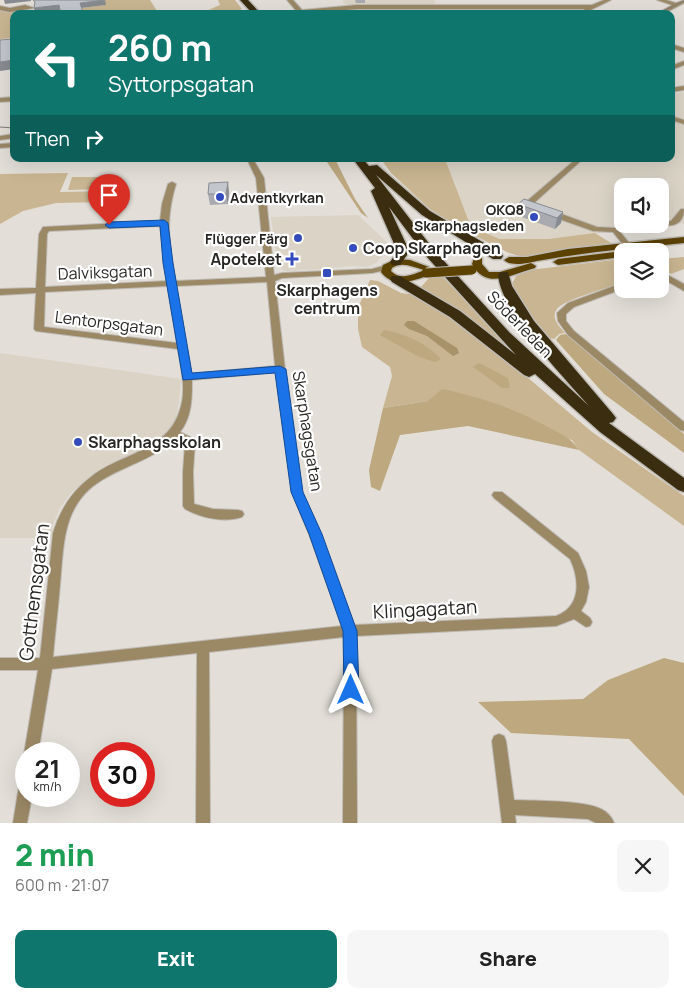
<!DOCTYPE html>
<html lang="en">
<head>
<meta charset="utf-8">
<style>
	:root { --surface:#fff; --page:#f6f6f6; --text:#222; --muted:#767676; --accent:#0f766e }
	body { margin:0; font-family:Manrope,sans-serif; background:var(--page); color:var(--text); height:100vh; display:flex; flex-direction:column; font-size:19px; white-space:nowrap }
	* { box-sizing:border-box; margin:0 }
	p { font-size:16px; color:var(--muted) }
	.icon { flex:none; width:28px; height:28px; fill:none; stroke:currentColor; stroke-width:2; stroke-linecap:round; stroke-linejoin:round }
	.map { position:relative; height:823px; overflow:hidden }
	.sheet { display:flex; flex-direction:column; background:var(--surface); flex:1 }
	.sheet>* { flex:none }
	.hud { position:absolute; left:10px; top:10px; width:665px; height:152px; border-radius:10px; box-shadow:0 5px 20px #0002; background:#0f766e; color:#fff; overflow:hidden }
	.controls { position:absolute; left:614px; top:178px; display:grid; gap:10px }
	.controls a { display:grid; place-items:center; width:55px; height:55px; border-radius:10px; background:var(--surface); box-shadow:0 5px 20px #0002; font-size:25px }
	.speed { position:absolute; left:15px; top:742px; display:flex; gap:10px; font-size:25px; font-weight:700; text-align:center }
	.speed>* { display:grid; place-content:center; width:65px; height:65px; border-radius:50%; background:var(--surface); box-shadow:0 5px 20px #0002; line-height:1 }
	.speed small { font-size:12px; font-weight:400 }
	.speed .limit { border:8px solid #d22; background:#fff; color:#111 }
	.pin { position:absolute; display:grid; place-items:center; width:42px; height:42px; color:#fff; margin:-51px -21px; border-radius:50% 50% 50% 0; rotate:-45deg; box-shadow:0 0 5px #0007 }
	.pin .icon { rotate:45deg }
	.me { position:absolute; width:55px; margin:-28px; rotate:0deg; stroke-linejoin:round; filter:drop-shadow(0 0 4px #0008) }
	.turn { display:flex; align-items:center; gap:18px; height:105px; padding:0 15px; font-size:22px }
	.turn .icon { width:65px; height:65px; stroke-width:2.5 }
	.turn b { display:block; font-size:35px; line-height:42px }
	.then { display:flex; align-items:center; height:48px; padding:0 15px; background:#0003; gap:10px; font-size:19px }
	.round { display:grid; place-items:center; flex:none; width:52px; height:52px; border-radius:10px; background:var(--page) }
	.summary { display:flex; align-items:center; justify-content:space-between; height:85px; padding:0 15px }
	h1 { font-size:30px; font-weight:800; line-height:38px; color:#1e9e55 }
	.action { display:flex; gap:10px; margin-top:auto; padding:10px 15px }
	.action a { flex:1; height:58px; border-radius:10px; background:var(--accent); color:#fff; font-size:20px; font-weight:800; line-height:58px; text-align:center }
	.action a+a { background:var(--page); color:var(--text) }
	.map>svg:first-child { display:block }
	.built { fill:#dad3c6; fill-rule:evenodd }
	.green { fill:#c9b591 }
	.forest { fill:#bda87f }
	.water { fill:#a7926a }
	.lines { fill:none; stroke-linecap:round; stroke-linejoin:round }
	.minor-casing { stroke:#bebab4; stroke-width:2 }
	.major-casing { stroke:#bebab4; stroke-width:3 }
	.highway-casing { stroke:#bebab4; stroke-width:3 }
	.minor { fill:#9b8865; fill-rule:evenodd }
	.major { fill:#5c4200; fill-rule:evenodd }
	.highway { fill:#3b2d10; fill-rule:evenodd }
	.tram { stroke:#7e7c77; stroke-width:1 }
	.major-bridge-casing { stroke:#bebab4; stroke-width:11; stroke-linecap:butt }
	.major-bridge { stroke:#5c4200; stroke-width:9 }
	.wall { fill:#a8aab0 }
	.shaded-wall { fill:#888b90 }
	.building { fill:#c3c6cd; stroke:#888b90 }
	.route { fill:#1a73e8; stroke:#114b97 }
	.poi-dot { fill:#344bbd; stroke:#fff; stroke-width:2 }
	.labels { text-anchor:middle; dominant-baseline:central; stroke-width:4.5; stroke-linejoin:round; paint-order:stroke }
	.far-poi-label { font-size:14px; font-weight:bold; fill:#282724; stroke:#fff; text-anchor:end }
	.poi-label { font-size:16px; font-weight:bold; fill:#282724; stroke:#fff; text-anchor:start }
	.street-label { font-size:16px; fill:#282724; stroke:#fff }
	.near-street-label { font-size:19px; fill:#282724; stroke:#fff }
</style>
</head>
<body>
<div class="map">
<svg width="684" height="823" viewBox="0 0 684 823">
	<rect width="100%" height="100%" fill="#e3dfd8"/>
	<!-- built -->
	<path class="built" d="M343 0H434L436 5H347L343 3Z
		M684 92V223L548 239H500L471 227 445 159H671V94ZM622 186H660V224H622Z
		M358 215 391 246 376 263 367 267 353 266 309 270 285 271 279 267 277 263 271 217Z
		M0 353 181 379 179 402 175 423 165 436 146 448 93 475 71 493 60 508 53 525 51 538H0Z"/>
	<!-- green -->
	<path class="green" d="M104 0H150L159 14H83L81 8 105 5Z
		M218 0H235L242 9C224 18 223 8 208 10L220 5Z
		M0 9 21 14H14V38L0 39Z
		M381 159H445L471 227 500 239H548L595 233 611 243 523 257 509 253 462 229 430 209 391 173Z
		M68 173 60 192 107 191 104 202 56 203 23 211 0 224V174Z
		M72 177H111L108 189 68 190Z
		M684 257V269L671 274 660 266V259Z
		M622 259V283C610 287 563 300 557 309 550 318 560 327 565 333L559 334 554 339 545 337 513 290V282L516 276 529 270Z
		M441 275 505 342 501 343 466 316 421 287 430 277Z
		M370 280 378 281 401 293 417 295 444 311 482 339 592 432 684 496V526L579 450 572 440 428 401 383 408 392 376 390 367 362 347 358 329V308Z"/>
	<!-- forest -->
	<path class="forest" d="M325 159H335L355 199 368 218 361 213Z
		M384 330C406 334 426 343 441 359L435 362 419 357 380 335Z
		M566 334 684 434V453L604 394 556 340 560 335Z
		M479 363 508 378 510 388H502L473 367Z
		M442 389C481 397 513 408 548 427 561 434 570 437 579 450L468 426 400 435 380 491 371 487 369 470 383 408 428 401Z
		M664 658 684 663V796L629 739 511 733 478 702 583 699 608 680Z"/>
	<!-- water -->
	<path class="water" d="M407 321H414L457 348 459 353 453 356 427 336 409 329 404 325Z"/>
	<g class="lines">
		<!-- minor casing -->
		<g class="minor-casing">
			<path id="minor" d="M287 0H293L302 10 357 5H592L604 0H611L582 14H575L585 9H357L299 14Z
				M657 0H666L676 3 684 0V3L663 14H656L672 5Z
				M25 5 34 8 10 12 0 10V6L10 8Z
				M212 12 215 13V14H210Z
				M671 44 684 48V52L671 48Z
				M684 61V65L671 70V66Z
				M684 86V90L671 92V88Z
				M14 97V101L0 102V98Z
				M671 116 684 120V124L671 120Z
				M14 134V138L0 140V136Z
				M14 143V147L0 148V144Z
				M247 159H253L264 178 274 275 282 273 372 269 387 265 391 267 390 269 372 273 282 278 275 281 285 369 302 492 321 534 354 625 556 616C581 607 580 580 570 559L494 498 492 495 494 492H502L578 553 586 571 589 587 586 602 581 611 590 618 592 622 590 626 586 627 574 619 556 626 356 636 357 823H343L344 637 209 652 210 823H196L197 653 52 669 38 754H26V759L24 754 38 670H0V658H40L53 533C60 510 72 491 91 477 122 452 170 452 181 406 186 388 181 367 178 349L36 331 34 329 36 293 0 295V289L36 288 39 234 43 227 160 221 162 204 168 184 172 182 176 184C165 220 169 244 175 281L266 277 256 178ZM160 226 167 281 45 287 47 234 49 231ZM267 282 275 366 191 374 176 286ZM168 286 177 343 44 327 45 292ZM276 372 292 492 309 534 342 626 53 657C55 633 58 609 60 585 64 544 62 504 102 480 124 466 159 457 175 438L185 444 183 472V506L185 509C201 518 224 523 242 517L244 514 242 511 238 510 213 509 194 504 193 472 195 442 194 439 180 432C192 417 192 398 192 380Z
				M576 159H583L534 203 537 205 597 227 615 228 660 224V222L671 221 681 209H684C684 217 681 223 673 225L620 232 636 251H628L613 232 593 231 531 209 526 203 527 201Z
				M660 271 684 284V291L660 277Z
				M622 283V289L574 307 566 314V321L574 331 684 422V431L680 430 568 335 558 321 557 313 568 303Z
				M499 734 504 736 506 741 514 800C535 801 584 800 601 809 607 812 612 817 614 823H596L588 819 515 815 516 823H502L492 741 494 736Z
				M26 779V796H32L27 823H13L19 786 21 781Z"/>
		</g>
		<!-- major casing -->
		<g class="major-casing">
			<path id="major" d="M684 237V243C635 248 586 252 537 261 528 263 511 267 504 260L509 257H527L568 249Z
				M623 251 622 257 558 265 553 262 558 259Z
				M478 257 482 258V264L489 272H500L531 263 536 266 535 268C512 274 486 291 472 264L474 258Z
				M396 259 410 260 429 267 424 270C413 267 402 261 392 268L391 271C402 282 414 273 426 270L431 273 430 275C412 281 394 289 381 272L383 265Z"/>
		</g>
		<!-- highway casing -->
		<g class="highway-casing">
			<path id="highway" d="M240 0H248L261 14H253Z
				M353 159H363L369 166 377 165 430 211 501 253 503 256 501 259H493L422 215 376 175 434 250 509 332 589 406C562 375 502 314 498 275L500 272H508L512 286 534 321 613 414 616 418 613 422 609 423 684 478V492L678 490 600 432 535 374 529 377 524 375 450 317 392 282 390 279 392 276H400L460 311 516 355 426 256 389 207 407 246V255L400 265H392L390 262 395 255V246L371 191 375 188Z"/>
		</g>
		<!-- minor -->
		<use href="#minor" class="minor"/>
		<!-- major -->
		<use href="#major" class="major"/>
		<!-- highway -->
		<use href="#highway" class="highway"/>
		<!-- tram -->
		<path class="tram" d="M657 14 684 1
			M0 127 14 128"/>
		<!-- major-bridge casing -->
		<g class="major-bridge-casing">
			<path id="major-bridge" d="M426 273 472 270"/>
		</g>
		<!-- major-bridge -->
		<use href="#major-bridge" class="major-bridge"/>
	</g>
	<!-- wall -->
	<path class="wall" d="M355 0H365V3H356Z
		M229 192 228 204 210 205 208 194Z
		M518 204 563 212 561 223 555 229 516 215Z"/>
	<!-- shaded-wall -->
	<path class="shaded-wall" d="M4 0H31V1L5 4Z
		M105 0 106 5 81 8 80 3Z
		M59 5 60 10 35 13 34 8Z
		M83 12 84 14H61Z
		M14 60V69L0 71V62Z
		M228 182 229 192 228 204 226 194Z
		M563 212 561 223 555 229 557 218Z"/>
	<!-- building -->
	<path class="building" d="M33 0H105L80 3 83 12 61 14 59 5 34 8 35 2Z
		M14 39V60L0 62V40Z
		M228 182 226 194H208L209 183Z
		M524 199 563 212 557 218 518 204Z"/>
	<!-- route -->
	<path class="route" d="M164 220 168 223 173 263 192 373 280 366 286 369 303 492 322 534 357 631 359 690 357 695 351 697 346 695 344 690 343 631 309 534 291 492 275 373 183 380 163 263 160 226 109 228 105 225 109 222Z"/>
	<!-- markers -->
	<g class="poi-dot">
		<circle cx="220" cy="197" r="5"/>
		<circle cx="534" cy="217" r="5"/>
		<circle cx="298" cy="238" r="5"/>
		<circle cx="353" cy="248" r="5"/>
		<path d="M289.5 251.5h5v5h5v5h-5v5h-5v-5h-5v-5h5z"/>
		<rect x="322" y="268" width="10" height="10" rx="2.5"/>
		<circle cx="78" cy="442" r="5"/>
	</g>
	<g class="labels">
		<!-- far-poi labels -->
		<g class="far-poi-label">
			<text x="230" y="197" text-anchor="start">Adventkyrkan</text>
			<text x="524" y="209">OKQ8<tspan x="524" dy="16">Skarphagsleden</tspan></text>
			<text x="288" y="238">Flügger Färg</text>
		</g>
		<!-- poi labels -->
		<g class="poi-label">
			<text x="363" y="248">Coop Skarphagen</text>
			<text x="282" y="259" text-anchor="end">Apoteket</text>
			<text x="327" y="290" text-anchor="middle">Skarphagens<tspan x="327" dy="18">centrum</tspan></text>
			<text x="88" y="442">Skarphagsskolan</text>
		</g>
		<!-- street labels -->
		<g class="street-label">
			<text transform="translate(105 272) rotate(-2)">Dalviksgatan</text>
			<text transform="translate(109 323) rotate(7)">Lentorpsgatan</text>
			<text transform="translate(520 324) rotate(46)">Söderleden</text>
			<text transform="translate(308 431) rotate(81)">Skarphagsgatan</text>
		</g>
		<!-- near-street labels -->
		<g class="near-street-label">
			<text transform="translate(34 592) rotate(-83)">Gotthemsgatan</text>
			<text transform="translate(425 609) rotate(-3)">Klingagatan</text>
		</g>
	</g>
</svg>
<div class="controls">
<a><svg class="icon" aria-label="sound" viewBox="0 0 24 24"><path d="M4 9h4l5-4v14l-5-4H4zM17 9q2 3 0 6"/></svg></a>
<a><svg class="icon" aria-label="layers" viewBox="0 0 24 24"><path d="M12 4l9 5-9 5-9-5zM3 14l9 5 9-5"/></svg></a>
</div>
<div class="speed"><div>21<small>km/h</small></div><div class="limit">30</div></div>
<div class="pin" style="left:109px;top:225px;background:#d93025"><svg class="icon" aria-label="arrive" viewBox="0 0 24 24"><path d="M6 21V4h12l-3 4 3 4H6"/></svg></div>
<svg class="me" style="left:351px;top:690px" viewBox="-20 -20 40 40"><path d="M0-17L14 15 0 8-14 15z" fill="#1a73e8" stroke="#fff" stroke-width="4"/></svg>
<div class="hud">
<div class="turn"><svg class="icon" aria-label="left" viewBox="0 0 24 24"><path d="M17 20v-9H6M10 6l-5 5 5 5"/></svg><div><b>260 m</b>Syttorpsgatan</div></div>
<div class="then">Then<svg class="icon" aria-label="right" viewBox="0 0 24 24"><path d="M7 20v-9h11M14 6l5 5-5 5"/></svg></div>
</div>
</div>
<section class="sheet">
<div class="summary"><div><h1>2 min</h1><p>600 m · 21:07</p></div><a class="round"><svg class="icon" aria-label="close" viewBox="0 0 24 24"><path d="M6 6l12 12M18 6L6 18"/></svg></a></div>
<div class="action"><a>Exit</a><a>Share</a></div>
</section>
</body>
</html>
